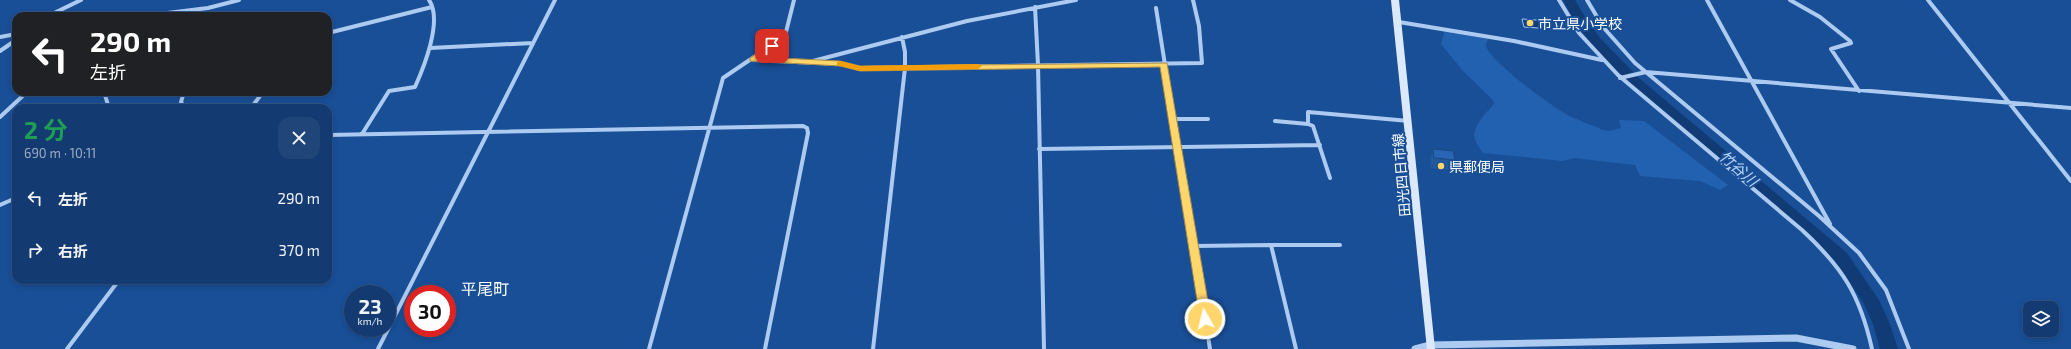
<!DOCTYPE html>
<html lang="ja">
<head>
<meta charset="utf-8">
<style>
	:root { --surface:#133b71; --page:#204679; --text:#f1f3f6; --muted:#9dadc3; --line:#325584 }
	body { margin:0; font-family:"Exo 2","Noto Sans JP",sans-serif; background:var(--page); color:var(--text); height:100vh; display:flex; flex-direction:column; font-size:15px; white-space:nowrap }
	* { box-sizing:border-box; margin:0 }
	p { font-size:13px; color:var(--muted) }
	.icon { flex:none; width:22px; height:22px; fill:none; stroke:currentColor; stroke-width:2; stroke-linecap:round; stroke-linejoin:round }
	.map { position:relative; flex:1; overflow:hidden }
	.sheet { position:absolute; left:12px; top:104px; width:320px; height:180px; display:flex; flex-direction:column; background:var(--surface); border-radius:12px; box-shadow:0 2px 6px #0003,0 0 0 1px var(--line) }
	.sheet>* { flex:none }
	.banner { position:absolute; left:12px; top:12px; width:320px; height:84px; border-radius:12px; box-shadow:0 2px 6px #0003,0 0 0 1px var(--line); background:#202124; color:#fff; overflow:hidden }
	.controls { position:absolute; left:2023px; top:301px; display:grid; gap:8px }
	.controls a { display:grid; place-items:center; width:36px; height:36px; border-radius:8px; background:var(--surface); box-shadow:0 2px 6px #0003,0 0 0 1px var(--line); font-size:20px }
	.speed { position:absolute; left:344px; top:285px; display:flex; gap:8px; font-size:20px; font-weight:700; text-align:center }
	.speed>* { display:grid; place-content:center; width:52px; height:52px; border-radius:50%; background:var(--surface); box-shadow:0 2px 6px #0003,0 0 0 1px var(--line); line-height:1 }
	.speed small { font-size:10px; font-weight:400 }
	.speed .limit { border:6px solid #d22; background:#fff; color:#111 }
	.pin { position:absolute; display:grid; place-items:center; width:34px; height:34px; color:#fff; margin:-17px; border-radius:8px; box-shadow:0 2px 6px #0006 }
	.me { position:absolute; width:44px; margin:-22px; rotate:352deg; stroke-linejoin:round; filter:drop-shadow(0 0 3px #0008) }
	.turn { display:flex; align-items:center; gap:14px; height:84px; padding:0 12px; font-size:18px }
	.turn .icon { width:52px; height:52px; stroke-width:2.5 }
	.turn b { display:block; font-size:28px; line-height:34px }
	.round { display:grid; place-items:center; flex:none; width:42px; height:42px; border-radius:12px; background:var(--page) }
	.headline { display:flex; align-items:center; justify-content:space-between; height:68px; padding:0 12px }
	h1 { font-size:24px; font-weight:700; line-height:30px; color:#1e9e55 }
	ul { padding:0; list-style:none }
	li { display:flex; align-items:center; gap:12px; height:52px; padding:0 12px }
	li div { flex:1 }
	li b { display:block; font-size:15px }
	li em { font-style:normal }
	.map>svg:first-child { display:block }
	.green { fill:#2261b0 }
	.water { fill:#113b75; stroke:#a0c6f3 }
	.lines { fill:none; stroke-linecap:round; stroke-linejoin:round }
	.river { fill:#113b75; fill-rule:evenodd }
	.minor { stroke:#adcbf1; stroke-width:4 }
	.tertiary { stroke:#adcbf1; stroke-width:7 }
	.secondary { stroke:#dbe9fb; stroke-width:8 }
	.wall { fill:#22589c }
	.building { fill:#2866b5; stroke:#1c477f }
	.route { fill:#ffd66c; stroke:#a68b46 }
	.slow { fill:#f59e0b }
	.poi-dot { fill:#ffd66c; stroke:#194f97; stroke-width:1.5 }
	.labels { text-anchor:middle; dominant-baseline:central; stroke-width:4; stroke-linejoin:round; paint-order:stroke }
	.poi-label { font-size:14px; fill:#fff; stroke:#194f97; text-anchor:start }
	.street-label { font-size:14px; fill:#fff; stroke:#194f97 }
	.water-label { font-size:15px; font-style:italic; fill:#b9d5f7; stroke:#194f97 }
	.quarter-label { font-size:16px; fill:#fff; stroke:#194f97 }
</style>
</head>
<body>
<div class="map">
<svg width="2071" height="349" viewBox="0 0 2071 349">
	<rect width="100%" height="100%" fill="#194f97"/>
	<!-- green -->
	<path class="green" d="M1445 30 1488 39C1487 41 1486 43 1486 45 1487 60 1552 106 1566 114 1578 121 1591 124 1603 130L1609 131 1621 128 1619 120 1644 121 1728 185 1720 190 1700 181 1640 176 1635 165 1574 158 1563 161 1483 153C1480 149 1476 143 1475 139 1471 127 1487 112 1494 104L1493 100 1463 71 1441 44Z"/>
	<!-- water -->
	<path class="water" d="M1522 19 1549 21 1552 29 1524 27Z"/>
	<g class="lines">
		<!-- river -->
		<path class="river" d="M1563 0H1575L1586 19 1600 38 1639 78 1847 253 1879 300 1890 324 1898 349H1880L1873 324 1863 302 1835 261 1630 84 1591 44 1574 20Z"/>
		<!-- minor -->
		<path class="minor" d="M1559 0 1579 33 1618 75 1802 230C1843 268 1860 295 1872 349
			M1587 0 1603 27 1635 63 1819 216 1859 253 1886 290 1909 349
			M1707 0 1830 224
			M1790 0 1820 17 1850 41 1851 43 1831 49 1859 91
			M1928 0 2071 181
			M1035 7 1038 65 1044 349
			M1156 8 1210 349
			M48 16 81 0
			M143 16 208 8 239 0
			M1399 22 1514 41 1602 60
			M328 33 432 7
			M0 37 16 34
			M430 48 533 43
			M0 51 16 40
			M753 60 840 64 860 68 1202 63 1199 26 1193 0
			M813 61 967 21 1076 0
			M1620 78 1646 72 2071 108
			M104 92 109 108
			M184 92 181 102 185 108
			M251 108 263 92
			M0 117 27 92
			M1173 119H1208
			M1275 121 1308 124V112L1409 121
			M1308 124 1313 126 1330 178
			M362 134 389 91 415 87C424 67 443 20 429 0
			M328 135 803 126 807 128 808 133 765 349
			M1039 149 1320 145
			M0 205 16 198
			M1271 245H1340
			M1194 246 1271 245 1296 349
			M67 349 119 280
			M378 349 555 0
			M649 349 723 78 785 36 794 0
			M873 349 905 68V52L902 37"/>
		<!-- tertiary -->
		<path class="tertiary" d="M1415 349 1430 345 1796 338 1853 349"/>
		<!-- secondary -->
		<path class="secondary" d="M1395 0 1431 349"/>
	</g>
	<!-- wall -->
	<path class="wall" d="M1433 149 1455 160 1451 170 1431 168 1430 159Z"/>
	<!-- building -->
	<path class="building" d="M1433 149 1453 151 1455 160 1434 158Z"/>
	<!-- route -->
	<path class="route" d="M772 43 776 46 775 47 761 57 840 61 860 66 1167 63 1211 319 1209 322 1205 323 1200 319 1160 67 860 71 840 66 750 61V58Z"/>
	<!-- slow -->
	<path class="slow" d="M840 61 860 66 978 64 982 66 978 69 860 71 837 65V62Z"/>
	<!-- markers -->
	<g class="poi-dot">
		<circle cx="1530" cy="23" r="4"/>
		<circle cx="1441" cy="166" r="4"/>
	</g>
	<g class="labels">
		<!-- poi labels -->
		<g class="poi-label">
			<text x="1538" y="23">市立県小学校</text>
			<text x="1449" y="166">県郵便局</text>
		</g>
		<!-- street labels -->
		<g class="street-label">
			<text transform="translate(1401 175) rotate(-95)">田光四日市線</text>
		</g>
		<!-- water labels -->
		<g class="water-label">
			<text transform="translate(1739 168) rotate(41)">竹谷川</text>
		</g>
		<!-- quarter labels -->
		<g class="quarter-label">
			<text x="485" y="288">平尾町</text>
		</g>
	</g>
</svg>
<div class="controls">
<a><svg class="icon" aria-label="layers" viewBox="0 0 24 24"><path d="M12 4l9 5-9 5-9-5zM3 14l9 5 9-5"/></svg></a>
</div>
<div class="speed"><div>23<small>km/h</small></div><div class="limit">30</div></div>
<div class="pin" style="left:772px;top:46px;background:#d93025"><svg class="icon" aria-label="arrive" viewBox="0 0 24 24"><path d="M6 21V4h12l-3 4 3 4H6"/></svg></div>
<svg class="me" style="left:1205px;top:319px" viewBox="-20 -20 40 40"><circle r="17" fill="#ffd66c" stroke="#fff" stroke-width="3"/><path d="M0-11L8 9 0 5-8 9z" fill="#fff"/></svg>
<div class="banner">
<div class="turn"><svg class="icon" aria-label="left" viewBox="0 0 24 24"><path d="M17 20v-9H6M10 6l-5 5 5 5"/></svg><div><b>290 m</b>左折</div></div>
</div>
<section class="sheet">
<div class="headline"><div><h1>2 分</h1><p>690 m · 10:11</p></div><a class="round"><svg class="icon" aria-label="close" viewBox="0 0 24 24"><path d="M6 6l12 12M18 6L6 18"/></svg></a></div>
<ul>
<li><svg class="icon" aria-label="left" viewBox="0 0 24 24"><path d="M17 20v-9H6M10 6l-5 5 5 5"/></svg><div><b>左折</b></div><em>290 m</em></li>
<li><svg class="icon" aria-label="right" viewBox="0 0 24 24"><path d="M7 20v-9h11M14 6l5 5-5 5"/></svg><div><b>右折</b></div><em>370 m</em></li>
</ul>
</section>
</div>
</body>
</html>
